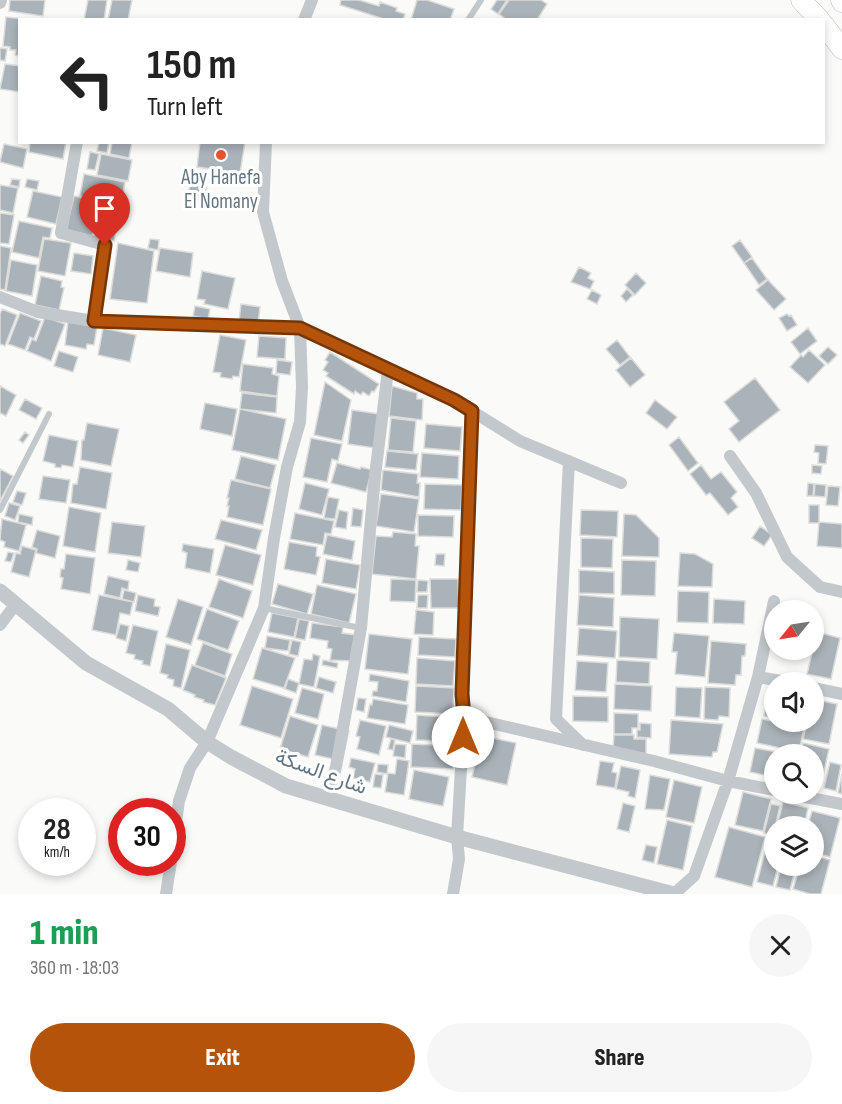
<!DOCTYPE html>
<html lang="en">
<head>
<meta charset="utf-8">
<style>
	:root { --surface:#fff; --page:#f6f6f6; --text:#222; --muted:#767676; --accent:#b45309 }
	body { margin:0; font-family:"Sofia Sans Condensed",Vazirmatn,sans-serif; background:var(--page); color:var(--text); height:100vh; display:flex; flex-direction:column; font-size:22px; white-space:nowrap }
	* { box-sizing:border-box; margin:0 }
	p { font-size:20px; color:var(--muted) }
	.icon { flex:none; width:33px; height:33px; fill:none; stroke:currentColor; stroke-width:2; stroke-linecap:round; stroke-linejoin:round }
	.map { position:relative; height:894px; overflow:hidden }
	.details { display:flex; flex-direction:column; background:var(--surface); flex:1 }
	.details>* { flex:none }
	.guide { position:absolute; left:18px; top:18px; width:807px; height:126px; border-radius:0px; box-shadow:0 3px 9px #0003; background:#fff; color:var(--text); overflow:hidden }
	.needle { width:39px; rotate:240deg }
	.controls { position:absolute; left:764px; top:600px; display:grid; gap:12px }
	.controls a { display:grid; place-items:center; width:60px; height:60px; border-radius:50%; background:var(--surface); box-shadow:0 3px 9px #0003; font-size:30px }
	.speed { position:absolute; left:18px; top:798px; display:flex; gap:12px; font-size:30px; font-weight:700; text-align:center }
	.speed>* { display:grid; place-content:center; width:78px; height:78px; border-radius:50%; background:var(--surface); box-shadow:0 3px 9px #0003; line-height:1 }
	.speed small { font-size:15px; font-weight:400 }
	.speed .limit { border:9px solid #d22; background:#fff; color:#111 }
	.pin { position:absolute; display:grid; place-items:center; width:51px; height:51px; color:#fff; margin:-62px -26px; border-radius:50% 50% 50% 0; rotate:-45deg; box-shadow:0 0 6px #0007 }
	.pin .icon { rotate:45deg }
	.me { position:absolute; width:66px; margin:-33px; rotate:0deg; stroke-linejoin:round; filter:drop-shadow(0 0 4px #0008) }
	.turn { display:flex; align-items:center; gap:21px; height:126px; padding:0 30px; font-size:27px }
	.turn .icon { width:78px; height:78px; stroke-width:2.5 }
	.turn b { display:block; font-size:42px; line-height:51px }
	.round { display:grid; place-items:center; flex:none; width:63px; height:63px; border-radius:32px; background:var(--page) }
	.overview { display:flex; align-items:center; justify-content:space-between; height:102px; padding:0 30px }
	h1 { font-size:36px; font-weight:800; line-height:45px; color:#1e9e55 }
	.button { display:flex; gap:12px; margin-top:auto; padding:12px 30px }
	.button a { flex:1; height:69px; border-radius:36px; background:var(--accent); color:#fff; font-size:24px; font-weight:800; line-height:69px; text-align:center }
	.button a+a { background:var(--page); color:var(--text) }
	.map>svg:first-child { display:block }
	.building { fill:#aab3b9; stroke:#dcdcda; stroke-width:1.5 }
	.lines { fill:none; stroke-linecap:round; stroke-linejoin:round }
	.trunk-casing { stroke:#b4b9bd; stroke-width:21 }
	.service { stroke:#c3c8cc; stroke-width:6 }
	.minor { stroke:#c3c8cc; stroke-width:12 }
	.tertiary { stroke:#c3c8cc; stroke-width:15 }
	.trunk { stroke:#fff; stroke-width:20 }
	.route-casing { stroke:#753606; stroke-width:15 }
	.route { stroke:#b45309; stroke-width:10 }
	.poi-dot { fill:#e4572e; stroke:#fff; stroke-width:2 }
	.labels { text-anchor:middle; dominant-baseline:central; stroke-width:6; stroke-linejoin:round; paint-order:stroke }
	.poi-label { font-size:21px; fill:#657683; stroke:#fff }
	.street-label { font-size:21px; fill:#657683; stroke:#fff }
</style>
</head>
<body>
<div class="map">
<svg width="842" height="894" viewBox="0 0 842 894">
	<rect width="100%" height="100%" fill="#fafaf8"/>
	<!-- building -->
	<path class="building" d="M10 0H45L43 16 9 11Z
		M88 0H107L104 20H84Z
		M112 0H132L128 20H108Z
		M341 0H359L379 6 380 2 397 8 396 11 405 14 403 20H387L340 5Z
		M417 0H427L454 9 450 20H411Z
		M497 0H507L498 14 491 9Z
		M509 0H541L547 4 537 20H507L499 14Z
		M6 17 33 20H20V59L19 56 15 55 16 50H10V47L3 46Z
		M0 48 7 49 5 61 0 60Z
		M5 64 20 66V92L0 89Z
		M30 142H66L63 159 29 152Z
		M99 142H109L107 153 97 151Z
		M112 142H132L129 158 110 154Z
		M200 142H245L240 173 197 167Z
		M4 144 27 149 23 168 0 162Z
		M90 152 99 154 95 170 87 169Z
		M101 154 132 160 128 181 97 175Z
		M84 174 125 182 121 203 80 196Z
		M12 179 20 180 19 187 10 185Z
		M27 179 39 181 37 190 25 187Z
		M190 184 207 187 204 206 187 203Z
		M0 185 18 188 13 213 0 210Z
		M33 191 62 197 56 224 27 217Z
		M74 196 99 202 92 236 66 230Z
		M100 202 114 205 119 212 114 241 94 238Z
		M0 213 14 215 9 244 0 243Z
		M19 221 52 228 50 238 43 237 39 258 12 252Z
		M44 239 71 243 65 276 38 271Z
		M150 239 159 240 158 250 148 248Z
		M740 240 752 257 744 263 732 246Z
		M118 243 154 251 147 303 110 299Z
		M0 246 11 248 5 290 0 289Z
		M160 248 193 253 190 277 156 271Z
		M74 253 93 256 91 274 71 271Z
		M752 258 767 279 759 285 744 263Z
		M11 260 37 265 32 296 6 291Z
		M579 267 591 273 588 278 594 281 590 289 571 282Z
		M202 271 235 278 228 309 204 304 205 300 197 299Z
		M636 273 646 283 635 295 625 285Z
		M41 276 62 281 61 287 64 288 59 310 35 305Z
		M768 280 786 299 774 310 756 290Z
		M627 289 633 295 626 302 621 296Z
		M592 290 601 295 597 304 587 299Z
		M241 304 260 307 258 324 239 321Z
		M195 306 210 309 208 319 193 316Z
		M2 309 17 315 5 346 0 344V314Z
		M20 313 41 321 34 339 30 337 25 350 8 344Z
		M787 314 789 316 791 315 797 325 787 331 779 318Z
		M45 317 65 324 51 361 27 351 32 339 36 341Z
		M68 322 97 327 94 345 87 344 86 349 65 345Z
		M103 328 136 335 130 362 98 355Z
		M808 328 817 341 800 354 791 342Z
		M220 335 246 340 239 377 233 376 232 379 220 377 221 373 213 372Z
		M259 336 286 338 285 359 257 357Z
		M617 340 630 357 620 365 606 349Z
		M828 347 837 355 828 364 819 356Z
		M809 350 825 365 808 383 790 367 801 355 803 357Z
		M59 351 78 357 73 372 54 366Z
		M330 352 379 384 374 392 372 391 369 396 363 392 361 395 355 391 354 394 326 376 328 373 323 370 328 362 325 360Z
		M631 358 645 375 630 387 616 370Z
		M277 360 292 362 290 375 276 373Z
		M243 364 273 368 272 374 279 376 277 396 240 391Z
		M755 378 780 410 739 442 729 429 739 421 724 402Z
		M325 382 351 400 342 441 314 435Z
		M0 386 16 395 6 416 0 413Z
		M392 386 417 393V399H423L422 420 389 416Z
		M242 393 277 397 276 413 240 409Z
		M25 399 42 408 36 419 19 410Z
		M655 400 677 417 667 429 646 413Z
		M205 403 237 409 232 436 200 429Z
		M240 409 286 419 278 460 232 450Z
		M352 410 379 414 375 448 348 444Z
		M391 418 416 421 413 452 388 450Z
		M87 423 119 429 111 466 81 460 82 440H84Z
		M426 424 462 427 460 451 424 448Z
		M25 432 29 435 23 443 19 440Z
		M49 435 78 441 73 467 62 465 61 468 55 467V464L43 461Z
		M679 437 698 463 688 471 669 445Z
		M311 438 342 444 338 461 332 459 327 482 303 477Z
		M815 445 828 446 826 464 818 463 819 453 814 452Z
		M387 451 418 454 416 470 385 467Z
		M422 453 459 456 458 479 420 477Z
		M241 456 276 465 270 488 235 479Z
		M337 463 360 469 361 467 372 470 366 492 331 483Z
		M701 465 711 479 721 472 737 492 731 498 738 507 728 515 710 493 706 495 690 474Z
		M812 465 822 466 821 474 812 473Z
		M80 467 112 473 106 509 71 503 73 484H77Z
		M0 469 13 476 0 501Z
		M383 470 418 474 417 483H420L419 497 381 490Z
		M43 476 70 480 66 503 39 499Z
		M231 480 271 489 263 525 227 517 229 506H227L229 498H227Z
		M305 483 329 489 322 515 299 509Z
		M808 483 814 484 813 496H807Z
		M425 484 462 485 461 510 424 509Z
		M815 484 826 485 825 497 814 496Z
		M828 486 840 487 838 506 826 505Z
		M17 491 26 493 22 505 13 502Z
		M381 494 419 499 414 532 376 526Z
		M328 497 339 499 335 519 324 518Z
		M9 503 20 506 15 520 5 516Z
		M809 505H819V523H809Z
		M69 507 101 513 95 552 63 546Z
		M353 508 363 510 361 527 351 526Z
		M339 510 348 512 346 529 335 527Z
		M581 510 618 511 617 537 580 535Z
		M295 513 334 521 331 534 325 533 323 545 290 539Z
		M19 514 33 517 32 525 18 522Z
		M624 514 636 515 659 538V557L622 556Z
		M418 515 454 516 453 537 418 536Z
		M2 519 26 525 19 551 4 547 5 542 0 540Z
		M221 520 262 530 256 550 215 539Z
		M112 522 145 526 141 557 108 553Z
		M819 522 842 524V548L817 546Z
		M760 526 772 535 764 546 752 538Z
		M37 530 60 536 55 558 36 553 37 549 32 547Z
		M393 532 416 534 415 546H419L416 579 372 574 376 536 392 537Z
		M327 535 355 541 352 560 323 554Z
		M581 538 613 539 612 568 581 567Z
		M289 542 317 547 316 556 320 557 316 575 284 569Z
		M183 544 214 549 210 573 185 568 187 553 182 551Z
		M225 545 261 555 253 585 216 575Z
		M22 546 36 550 29 577 11 572 16 553 20 554Z
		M8 552 14 553 11 562 5 561Z
		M680 553 695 554 713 564 712 587 678 586Z
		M66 554 95 558 90 594 61 589 63 578 60 577 61 569H64Z
		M436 554H445L444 566 435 565Z
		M326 559 360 565 356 589 322 583Z
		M128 560 140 563 138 572 126 570Z
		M622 560 656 561 655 596 621 595Z
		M579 570 614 572V594L579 593Z
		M108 576 129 581 128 590 122 588 120 598 104 594Z
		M219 579 252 591 243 618 209 607Z
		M391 579 416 580 415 602 390 601Z
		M430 579H458L459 608H431Z
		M418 580 428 581 427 592H417Z
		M278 584 313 594 307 614 272 604Z
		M317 585 356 594 349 623 311 614Z
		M124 590 136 593 134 602 122 599Z
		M678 591 709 592 708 623 677 622Z
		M99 595 133 602 130 615 120 613 116 635 92 630Z
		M138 595 155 599 154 606 160 607 158 616 135 611Z
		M418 595H428L427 608H417Z
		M579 595 614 598 613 627 577 625Z
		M178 599 203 607 191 645 166 637Z
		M714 599 745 601 744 624 713 623Z
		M207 609 239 621 228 650 197 639Z
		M416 610 434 612 433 635 414 634Z
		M272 613 298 618 294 637 268 632Z
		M620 617 659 619 657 659 619 657Z
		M299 619 309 621 305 640 295 638Z
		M312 623 343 627 342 633 356 635 352 661 330 660 332 649 327 648 328 641 310 638Z
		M120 624 129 626 126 641 116 638Z
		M133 625 158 631 150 666 142 664 143 661 134 659 135 655 126 653Z
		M579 628 617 631 615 658 577 655Z
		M817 632 840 638 831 679 807 674Z
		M674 633 709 636 705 677 675 674 677 652H672Z
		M369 634 412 639 408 674 365 669Z
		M267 636 290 640 288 651 265 648Z
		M419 637 456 639 455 657 418 655Z
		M292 640 301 642 298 656 289 654Z
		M711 641 746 644 745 656H742L741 675H736L735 685 708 683Z
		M203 643 232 654 225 676 195 665Z
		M166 644 190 650 181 688 173 686 174 680 167 678 168 675 160 673Z
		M262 648 295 658 284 688 253 679Z
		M313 654 320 656 314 687 299 684 304 659 312 660Z
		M417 658 455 661 453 686 416 684Z
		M323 660 338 663 337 668 322 665Z
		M617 660 650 662 649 684 616 682Z
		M577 661 608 663 606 692 575 690Z
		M192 665 226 678 215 705 203 702 204 700 194 697 195 695 183 690Z
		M370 674 409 681 406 702 372 696 373 691H377L378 682 369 681Z
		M319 677 336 682 333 693 316 688Z
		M288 679 299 683 296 693 285 689Z
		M615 684 652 686 651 711 614 709Z
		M252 686 293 699 281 738 240 725Z
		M416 686 454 688 453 714 415 712Z
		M676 687 702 688 700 718 675 716Z
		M705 687 730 688 729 717 719 716 718 720 704 719Z
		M302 688 324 694 318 719 295 713Z
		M768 695 774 696V718L764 716Z
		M573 696 608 697V722L573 721Z
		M358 698 366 699 364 712 356 710Z
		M373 699 408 705 405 724 367 718 370 704 372 705Z
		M813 699 837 704 829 744 803 739 807 722H813Z
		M614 713 638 714V728H632V734H614Z
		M417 715 446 717 445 741 416 740Z
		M290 716 318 725 308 757 280 749Z
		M762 719 804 728 799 752 757 743Z
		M360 720 386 726 379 755 357 749 360 737 356 736Z
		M671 720 723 724 717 752H713L712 757 669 754Z
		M640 723 651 724V738L637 737V730H640Z
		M322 725 349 731 342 761 315 755Z
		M389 725 413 731 410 743 386 737Z
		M447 726 456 727V743L446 742Z
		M473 734 516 743 507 785 472 777 475 764 473 763 475 754 472 753 474 744 471 743Z
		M614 735H634V739H646V754L613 749Z
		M391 739 395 740 393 750 388 749Z
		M803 743 829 749 821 785 813 783V754H800Z
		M395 744 406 745 405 758 393 756Z
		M412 744 454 746 453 769 411 767Z
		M755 748 788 754H774V777L750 772Z
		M351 758 375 763 370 782 353 778 355 769 349 767Z
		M397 759 409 761 404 795 385 792 388 773 395 774Z
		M600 761 614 763 612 772 617 773 615 788 596 785Z
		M830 762 841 765 836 791 824 788Z
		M378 764 388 765 387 774 377 772Z
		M621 766 640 770 635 798 628 796 629 792 616 789Z
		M414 770 449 777 443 806 409 799Z
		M375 774 383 775 381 788 373 787Z
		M842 774V794L838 793Z
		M650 775 670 779 664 810 645 809Z
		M674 780 702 787 694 823 666 817Z
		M743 792 771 799 763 831 735 825Z
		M783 802 808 808 804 826H777Z
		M623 803 635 806 629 832 617 829Z
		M771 804 780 806 773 836 764 833Z
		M812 811 840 818 830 857 813 852V826H808Z
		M667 820 692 826 683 870 657 864Z
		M729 827 765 837 752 887 715 877Z
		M646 845 657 847 654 863 642 860Z
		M765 852 774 854V866H778L773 886 757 882Z
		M813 855 830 860 821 894H810L793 889 800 866H813Z
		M781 866H796L790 890 776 887Z"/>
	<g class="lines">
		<!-- trunk casing -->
		<g class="trunk-casing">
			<path id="trunk" d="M801 0 820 20
				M841 0 842 2
				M824 25 842 49"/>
		</g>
		<!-- service -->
		<path class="service" d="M468 20 481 0
			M0 510 49 414
			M264 608 360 628"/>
		<!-- minor -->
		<path class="minor" d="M0 3 1 0
			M304 20 312 0
			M77 142 61 233 105 245 94 321
			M0 297 38 312 94 321 300 328 454 400 520 441 621 483
			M730 456 756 493 787 557 820 587 842 592
			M569 461 556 719 583 745
			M0 625 15 605
			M758 677 786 682
			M813 688 842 694
			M464 717 654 761 728 781 774 790
			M790 794 842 804
			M327 799 336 767 361 628 375 476 388 370
			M172 851 179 801 190 768 207 742 264 608 274 538 287 467 300 422 302 387 300 328 282 281 263 212 266 142
			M166 894 171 862
			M453 894 459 859 457 837 464 717 462 694 472 411
			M674 894 694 876 728 781 758 677 774 601"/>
		<!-- tertiary -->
		<path class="tertiary" d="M0 591 86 663 168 709 207 742 231 757 286 786 457 837 674 894"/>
		<!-- trunk -->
		<use href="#trunk" class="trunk"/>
	</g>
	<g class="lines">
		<!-- route casing -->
		<g class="route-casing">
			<path id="route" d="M105 245 94 321 300 328 454 400 472 411 462 694 464 717 463 737"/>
		</g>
		<!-- route -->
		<use href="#route" class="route"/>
	</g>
	<!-- markers -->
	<circle class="poi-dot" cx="221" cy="155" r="6"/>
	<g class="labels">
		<!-- poi labels -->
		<g class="poi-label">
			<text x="221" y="177">Aby Hanefa<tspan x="221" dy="24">El Nomany</tspan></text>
		</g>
		<!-- street labels -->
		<g class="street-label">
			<text transform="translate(321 772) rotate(20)">شارع السكة</text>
		</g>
	</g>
</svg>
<div class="controls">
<a><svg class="needle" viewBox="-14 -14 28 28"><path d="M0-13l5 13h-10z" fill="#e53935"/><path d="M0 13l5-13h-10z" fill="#767676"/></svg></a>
<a><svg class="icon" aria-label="sound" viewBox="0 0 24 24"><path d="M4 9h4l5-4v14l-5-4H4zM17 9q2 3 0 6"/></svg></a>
<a><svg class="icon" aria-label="search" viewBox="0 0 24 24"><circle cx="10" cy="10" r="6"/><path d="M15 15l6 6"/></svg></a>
<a><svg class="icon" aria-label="layers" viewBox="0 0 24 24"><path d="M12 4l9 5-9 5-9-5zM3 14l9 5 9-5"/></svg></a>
</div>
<div class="speed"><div>28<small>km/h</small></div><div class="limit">30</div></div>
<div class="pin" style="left:105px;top:245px;background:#d93025"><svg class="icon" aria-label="arrive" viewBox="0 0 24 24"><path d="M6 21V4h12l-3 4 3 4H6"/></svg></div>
<svg class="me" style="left:463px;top:737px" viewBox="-20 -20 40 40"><circle r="19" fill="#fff"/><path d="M0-13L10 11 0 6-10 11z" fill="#b45309"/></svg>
<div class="guide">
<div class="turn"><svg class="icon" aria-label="left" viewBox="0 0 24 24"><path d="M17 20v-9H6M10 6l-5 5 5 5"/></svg><div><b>150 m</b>Turn left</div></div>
</div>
</div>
<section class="details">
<div class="overview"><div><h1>1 min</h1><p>360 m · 18:03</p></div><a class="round"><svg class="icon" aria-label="close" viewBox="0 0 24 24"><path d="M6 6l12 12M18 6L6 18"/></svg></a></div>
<div class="button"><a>Exit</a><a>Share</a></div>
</section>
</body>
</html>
